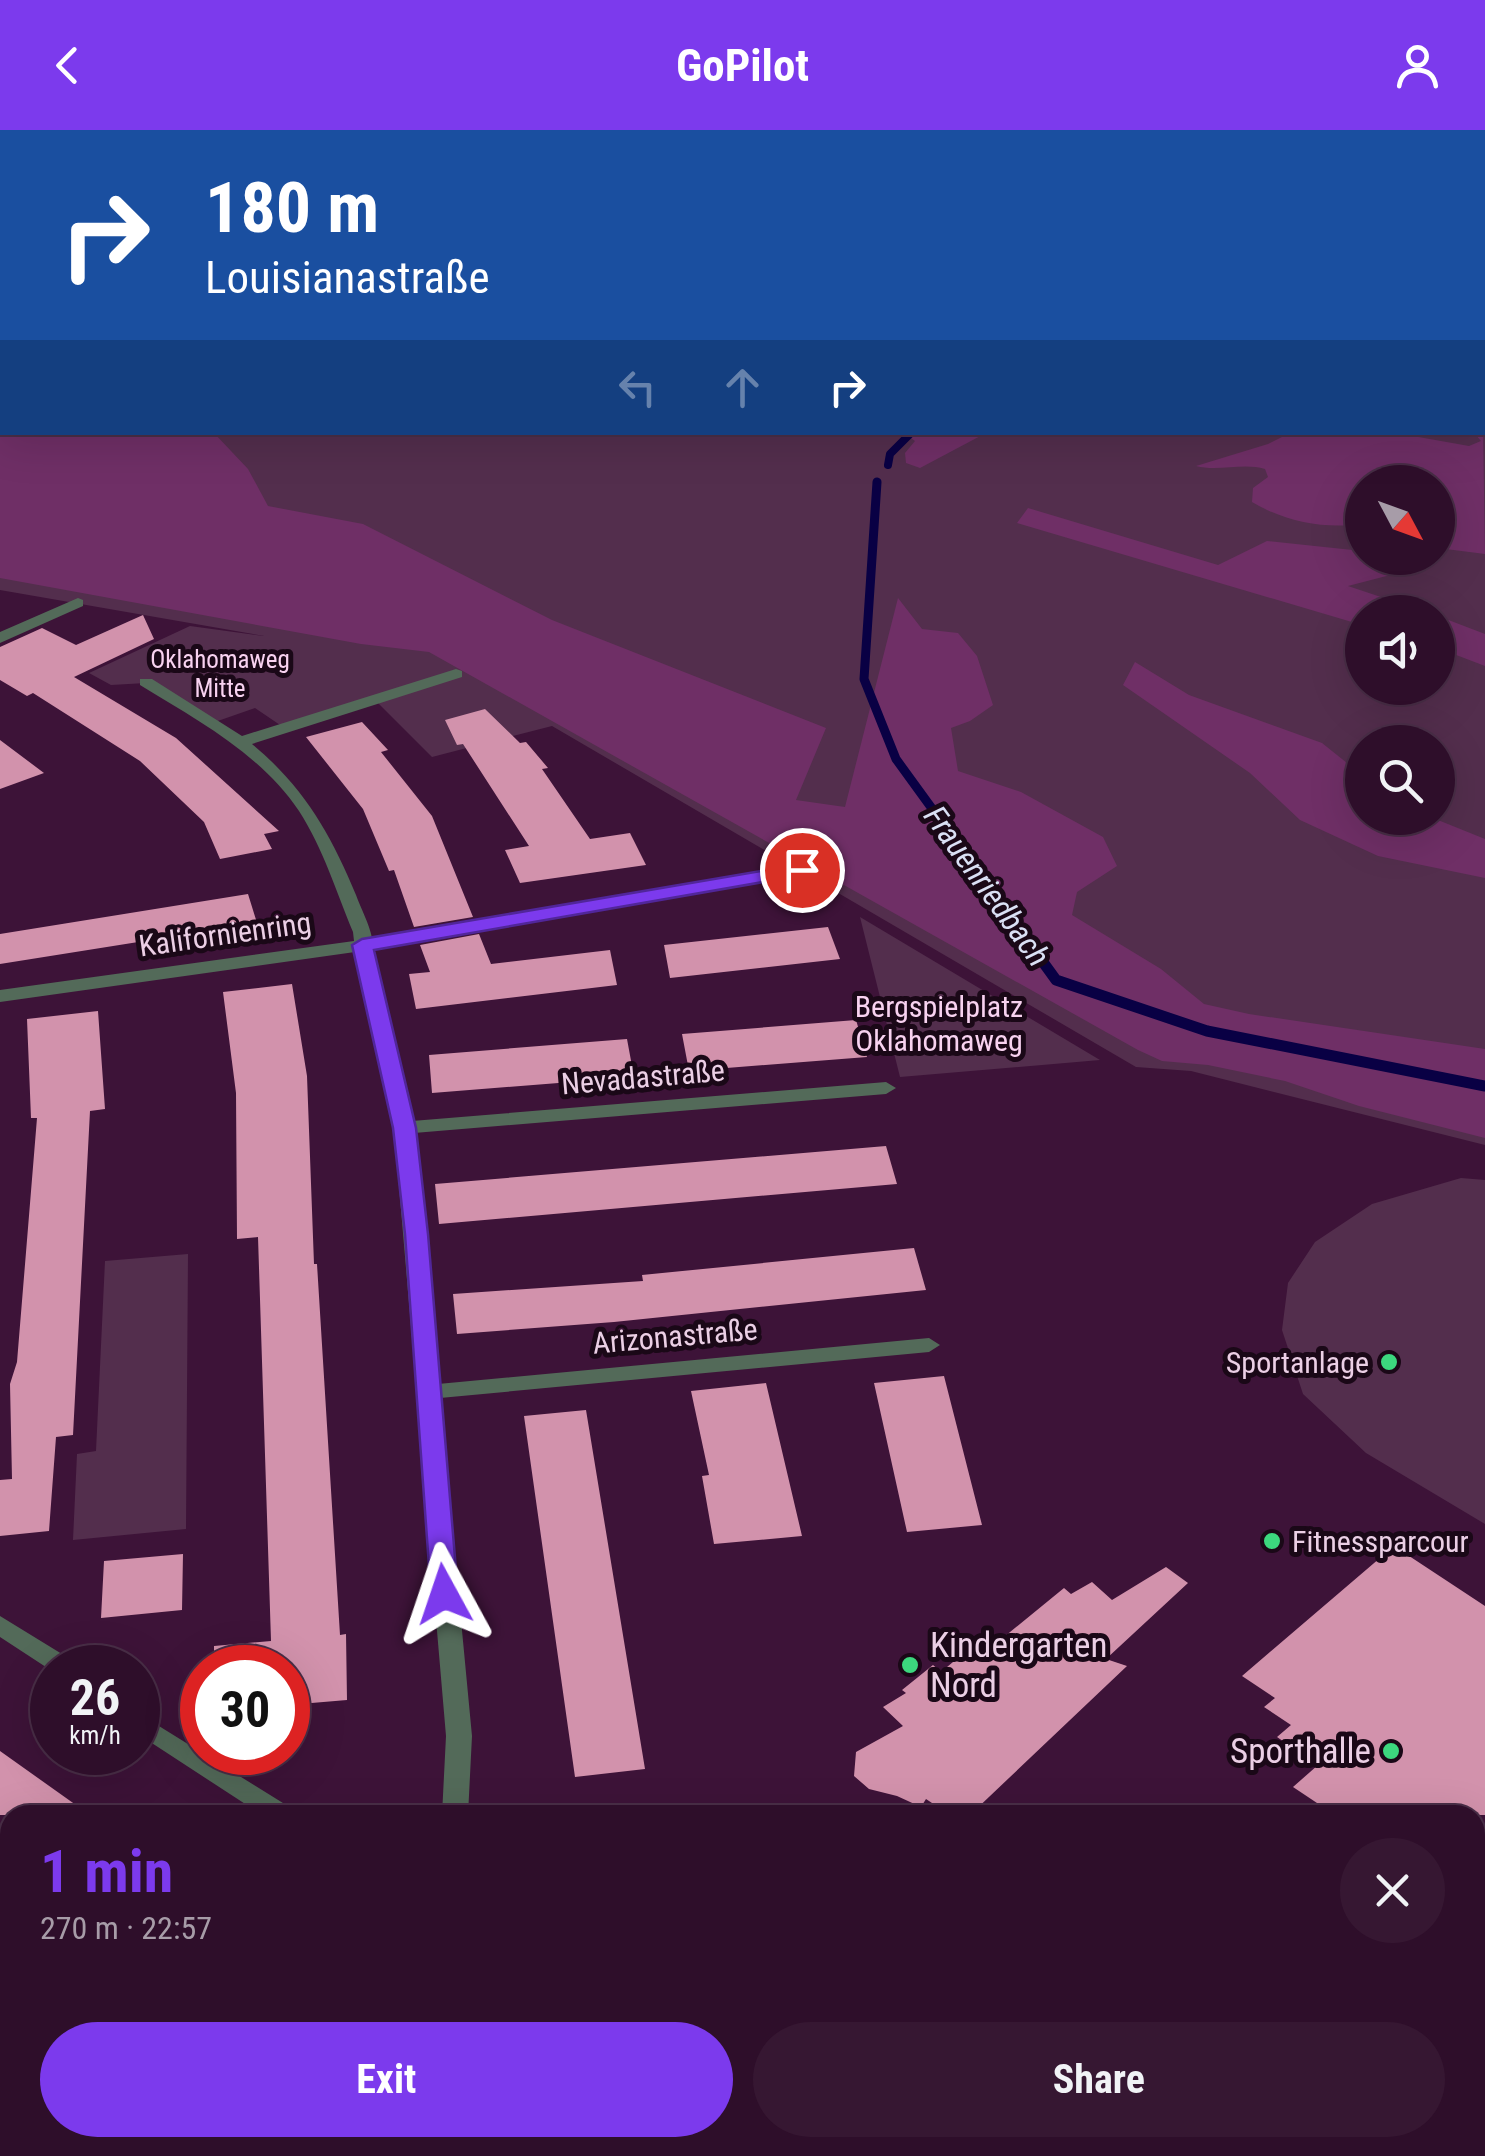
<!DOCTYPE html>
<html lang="en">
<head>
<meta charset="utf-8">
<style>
	:root { --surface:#2e0e2a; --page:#361732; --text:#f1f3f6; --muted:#a79ca8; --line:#492e47; --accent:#7c3aed }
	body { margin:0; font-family:"Roboto Condensed",sans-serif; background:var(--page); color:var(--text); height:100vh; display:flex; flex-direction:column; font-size:38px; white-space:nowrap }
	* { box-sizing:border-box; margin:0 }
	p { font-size:32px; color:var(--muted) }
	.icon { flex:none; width:55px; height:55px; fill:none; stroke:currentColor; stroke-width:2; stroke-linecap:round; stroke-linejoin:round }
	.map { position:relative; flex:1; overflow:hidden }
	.side { position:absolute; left:0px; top:1675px; width:1485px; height:352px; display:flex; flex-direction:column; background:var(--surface); border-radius:30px 30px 0 0; box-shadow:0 10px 40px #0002,0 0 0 2px var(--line) }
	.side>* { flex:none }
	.hud { position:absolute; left:0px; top:0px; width:1485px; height:305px; box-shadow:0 10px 40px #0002,0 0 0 2px var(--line); background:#1a4fa0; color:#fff; overflow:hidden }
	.needle { width:65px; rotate:131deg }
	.tools { position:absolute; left:1345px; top:335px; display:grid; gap:20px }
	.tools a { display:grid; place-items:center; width:110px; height:110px; border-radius:50%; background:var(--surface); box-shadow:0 10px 40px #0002,0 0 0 2px var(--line); font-size:50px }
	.speed { position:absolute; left:30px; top:1515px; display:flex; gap:20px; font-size:50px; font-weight:700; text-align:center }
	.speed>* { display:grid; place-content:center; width:130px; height:130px; border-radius:50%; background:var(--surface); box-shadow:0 10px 40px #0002,0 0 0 2px var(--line); line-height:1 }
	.speed small { font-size:25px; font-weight:400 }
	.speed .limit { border:15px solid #d22; background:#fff; color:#111 }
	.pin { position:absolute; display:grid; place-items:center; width:85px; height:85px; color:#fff; margin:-42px; border:5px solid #fff; border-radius:50%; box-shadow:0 2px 10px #0007 }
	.me { position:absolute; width:110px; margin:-55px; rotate:355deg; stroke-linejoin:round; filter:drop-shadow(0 0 8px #0008) }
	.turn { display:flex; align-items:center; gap:35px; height:210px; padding:0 40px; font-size:45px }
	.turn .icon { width:130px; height:130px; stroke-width:2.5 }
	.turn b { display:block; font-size:70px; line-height:85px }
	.lanes { display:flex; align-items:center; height:95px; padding:0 40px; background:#0003; justify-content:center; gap:50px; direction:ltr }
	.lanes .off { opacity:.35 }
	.round { display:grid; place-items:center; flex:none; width:105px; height:105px; border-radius:52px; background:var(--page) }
	.overview { display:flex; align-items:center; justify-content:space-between; height:170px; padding:0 40px }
	h1 { font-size:60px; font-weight:700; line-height:75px; color:var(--accent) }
	.primary-button { display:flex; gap:20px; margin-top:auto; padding:20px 40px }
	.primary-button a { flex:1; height:115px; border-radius:60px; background:var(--accent); color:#fff; font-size:40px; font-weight:700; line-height:115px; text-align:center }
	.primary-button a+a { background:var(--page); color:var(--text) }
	header { display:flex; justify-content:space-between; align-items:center; height:130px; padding:0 40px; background:var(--accent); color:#fff; font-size:45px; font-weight:700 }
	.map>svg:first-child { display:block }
	.green { fill:#532e4d; fill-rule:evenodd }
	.forest { fill:#6f2f66 }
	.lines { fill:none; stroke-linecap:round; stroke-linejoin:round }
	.stream-far2 { stroke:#090044; stroke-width:8 }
	.stream-far1 { stroke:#090044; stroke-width:9 }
	.stream { stroke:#090044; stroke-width:11 }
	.building { fill:#d292ac }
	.street { fill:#536a59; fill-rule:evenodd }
	.route { fill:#7c3aed; stroke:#51269a; stroke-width:2.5 }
	.poi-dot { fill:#3cd77e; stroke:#1a0817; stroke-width:4 }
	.labels { text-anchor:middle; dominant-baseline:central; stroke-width:10; stroke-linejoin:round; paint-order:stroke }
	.far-park-label { font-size:25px; fill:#f8d2f0; stroke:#1a0817 }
	.street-label { font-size:30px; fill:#ebcfe5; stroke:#1a0817 }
	.park-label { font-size:30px; fill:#f8d2f0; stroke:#1a0817 }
	.poi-label { font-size:30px; fill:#ebcfe5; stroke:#1a0817; text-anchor:end }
	.water-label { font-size:32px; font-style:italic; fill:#dae0f5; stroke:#1a0817 }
	.near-poi-label { font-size:35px; fill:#ebcfe5; stroke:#1a0817; text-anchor:start }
</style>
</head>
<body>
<header><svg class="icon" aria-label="back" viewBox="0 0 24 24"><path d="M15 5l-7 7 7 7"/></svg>GoPilot<svg class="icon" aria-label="person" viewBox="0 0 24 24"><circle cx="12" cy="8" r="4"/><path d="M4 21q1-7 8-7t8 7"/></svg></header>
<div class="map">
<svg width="1485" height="2026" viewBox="0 0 1485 2026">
	<rect width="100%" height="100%" fill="#3d1338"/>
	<!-- green -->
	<path class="green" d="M0 0H1485V1015L1191 941 1136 937 552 596 432 627 373 568 283 597 255 578 212 593 146 553 111 555 89 543 190 496 264 506 0 460ZM2 2H1482V302H2ZM1362 352H1438V428H1362ZM1362 482H1438V558H1362ZM1362 612H1438V688H1362Z
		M860 787 1100 930 900 947Z
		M1461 1048 1485 1050V1394L1366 1323 1303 1264 1282 1200 1288 1153 1315 1112 1372 1074Z
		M188 1124 186 1399 73 1410 77 1324 96 1321 105 1131Z"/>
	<!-- forest -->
	<path class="forest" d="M0 247 2 302 214 303 248 339 268 376 363 394 552 490 826 598 796 670 845 677 898 468 922 499 958 503 977 526 993 575 970 591 951 598 958 641 1021 662 1103 707 1117 736 1077 762 1072 785 1161 839 1204 874 1249 884 1485 919V1008L1359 976 1285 951 1208 935 1162 931 1138 920 429 522 361 514 0 448Z
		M1483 298 1485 424 1438 418V403L1449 399 1438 388V352H1362V394C1323 399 1286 392 1252 372L1253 358 1268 347 1265 339C1243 332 1219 342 1196 336L1268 314 1290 303H1396L1469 316 1481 311 1476 305 1482 302Z
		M904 303H986L920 338 906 333 905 323 915 311Z
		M1028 378 1218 435 1267 411 1362 421V428H1398L1421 437 1348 456 1426 482H1362V495L1017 393Z
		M1438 486 1485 504V536L1438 518Z
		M1135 532 1189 565 1322 613 1362 645V688H1433L1485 709V748L1378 726 1300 690 1250 643 1123 555Z"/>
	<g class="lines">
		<!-- stream-far2 -->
		<path class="stream-far2" d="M1435 2 1441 0
			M888 335 890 324 912 302"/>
		<!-- stream-far1 -->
		<path class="stream-far1" d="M877 352 864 549 896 629 1005 779"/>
		<!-- stream -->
		<path class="stream" d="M1003 777 1056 850 1207 901 1485 956"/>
	</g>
	<!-- building -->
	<path class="building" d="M143 485 154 509 74 547 176 608 279 701 264 704 272 719 220 729 204 692 140 631 33 563 27 566 0 550V517L42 498 76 515Z
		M485 579 520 613 526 612 548 638 542 639 590 709 630 703 646 735 520 753 505 720 529 716 463 614 457 615 445 590Z
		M362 592 388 620 381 622 432 686 473 787 414 797 394 740 389 741 363 679 306 607Z
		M0 610 44 643 0 659Z
		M248 764 257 793 0 834V804Z
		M828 797 840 829 670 848 664 815Z
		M479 804 491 834 610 820 617 855 416 879 409 844 430 842 420 815Z
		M292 854 307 946 314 1134H317L340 1505 346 1504 347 1570 288 1575V1538H214V1516L271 1511 258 1107 237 1109 236 963 223 862Z
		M98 881 105 979 90 981 73 1305 56 1307 49 1401 0 1406V1350L12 1349 10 1254 17 1232 37 988H31L27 889Z
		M856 890 867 927 689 941 682 904Z
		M627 909 634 947 432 963 429 925Z
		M886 1016 897 1054 439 1094 435 1054Z
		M914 1118 926 1160 614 1192 457 1204 453 1164 643 1151 642 1145Z
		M944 1246 982 1395 907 1402 874 1253Z
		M766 1253 802 1406 714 1414 702 1346 709 1345 691 1261Z
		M586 1280 645 1639 575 1647 524 1286Z
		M1394 1416 1485 1476V1685H1335L1293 1657 1318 1635 1277 1607 1291 1595 1264 1577 1275 1568 1242 1546Z
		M183 1424 182 1480 101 1488 104 1431Z
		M1166 1437 1188 1453 1106 1529 1127 1536 970 1685H950L926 1669 921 1677 897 1666 869 1659 854 1646 856 1622 903 1596 883 1577 906 1563 902 1560 933 1535 941 1542 989 1502 999 1511 1064 1458 1071 1464 1092 1452 1112 1470Z
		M0 1621 90 1685H0Z"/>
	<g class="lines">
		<!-- street -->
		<path class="street" d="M78 468 83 470V476L0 513V502Z
			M456 539 462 541V547L252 614C303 656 331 704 356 765 361 779 369 793 372 808L802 735 811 740 802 745 373 819 412 991 886 952 896 958 886 964 414 1003 438 1254 929 1208 940 1215 929 1222 440 1268 472 1606 468 1685H442L446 1606 394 998 355 822 0 872V860L354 811 353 802C336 761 323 718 299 681 261 624 197 590 140 555V549H152L242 606Z
			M0 1486 75 1532 78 1538H52V1541L0 1507Z
			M138 1583 291 1678 295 1685H262L138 1604Z
			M120 2018H156L153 2026H116Z
			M738 2018H773L777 2026H741Z"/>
	</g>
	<!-- route -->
	<path class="route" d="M802 734 809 736V744L374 820 416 998 428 1104 458 1464 454 1471H435L431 1464 405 1104 393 998 352 815 362 809Z"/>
	<!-- markers -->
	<g class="poi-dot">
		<circle cx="1389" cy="1232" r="10"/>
		<circle cx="1272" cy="1411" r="10"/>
		<circle cx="910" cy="1535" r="10"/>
		<circle cx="1391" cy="1621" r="10"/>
	</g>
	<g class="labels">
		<!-- far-park labels -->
		<g class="far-park-label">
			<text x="220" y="529">Oklahomaweg<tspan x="220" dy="29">Mitte</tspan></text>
		</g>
		<!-- street labels -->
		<g class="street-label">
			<text transform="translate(225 804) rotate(-8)">Kalifornienring</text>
			<text transform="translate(643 947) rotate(-5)">Nevadastraße</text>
			<text transform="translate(675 1206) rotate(-5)">Arizonastraße</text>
		</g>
		<!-- park labels -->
		<g class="park-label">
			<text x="939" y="876">Bergspielplatz<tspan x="939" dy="34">Oklahomaweg</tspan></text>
		</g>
		<!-- poi labels -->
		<g class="poi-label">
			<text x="1369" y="1232">Sportanlage</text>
			<text x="1292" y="1411" text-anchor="start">Fitnessparcour</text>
		</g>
		<!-- water labels -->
		<g class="water-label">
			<text transform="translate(987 756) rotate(54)">Frauenriedbach</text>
		</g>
		<!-- near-poi labels -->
		<g class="near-poi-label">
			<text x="930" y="1515">Kindergarten<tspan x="930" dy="40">Nord</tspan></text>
			<text x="1371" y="1621" text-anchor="end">Sporthalle</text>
		</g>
	</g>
</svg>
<div class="tools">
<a><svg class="needle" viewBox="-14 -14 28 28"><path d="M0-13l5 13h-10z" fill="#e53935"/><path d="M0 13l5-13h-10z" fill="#a79ca8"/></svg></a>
<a><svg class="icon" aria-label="sound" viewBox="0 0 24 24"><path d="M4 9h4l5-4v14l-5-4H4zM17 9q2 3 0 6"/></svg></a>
<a><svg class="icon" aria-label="search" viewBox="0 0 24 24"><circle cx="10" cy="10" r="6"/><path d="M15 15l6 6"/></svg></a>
</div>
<div class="speed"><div>26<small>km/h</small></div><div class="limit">30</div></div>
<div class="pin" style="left:802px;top:740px;background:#d93025"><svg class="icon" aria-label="arrive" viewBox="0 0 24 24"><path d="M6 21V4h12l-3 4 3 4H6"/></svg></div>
<svg class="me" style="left:444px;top:1464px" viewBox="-20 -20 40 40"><path d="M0-17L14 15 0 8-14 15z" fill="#7c3aed" stroke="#fff" stroke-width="4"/></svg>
<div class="hud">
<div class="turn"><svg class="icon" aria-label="right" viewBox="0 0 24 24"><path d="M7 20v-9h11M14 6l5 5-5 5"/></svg><div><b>180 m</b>Louisianastraße</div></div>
<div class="lanes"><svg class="icon off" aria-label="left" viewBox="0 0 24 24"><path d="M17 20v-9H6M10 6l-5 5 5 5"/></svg><svg class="icon off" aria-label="ahead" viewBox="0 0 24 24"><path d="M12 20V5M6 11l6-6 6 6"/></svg><svg class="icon" aria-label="right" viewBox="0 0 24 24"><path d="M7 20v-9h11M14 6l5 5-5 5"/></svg></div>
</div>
<section class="side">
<div class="overview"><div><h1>1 min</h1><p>270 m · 22:57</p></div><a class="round"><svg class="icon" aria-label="close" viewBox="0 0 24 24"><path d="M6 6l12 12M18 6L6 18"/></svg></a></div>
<div class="primary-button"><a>Exit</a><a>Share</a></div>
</section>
</div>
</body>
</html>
